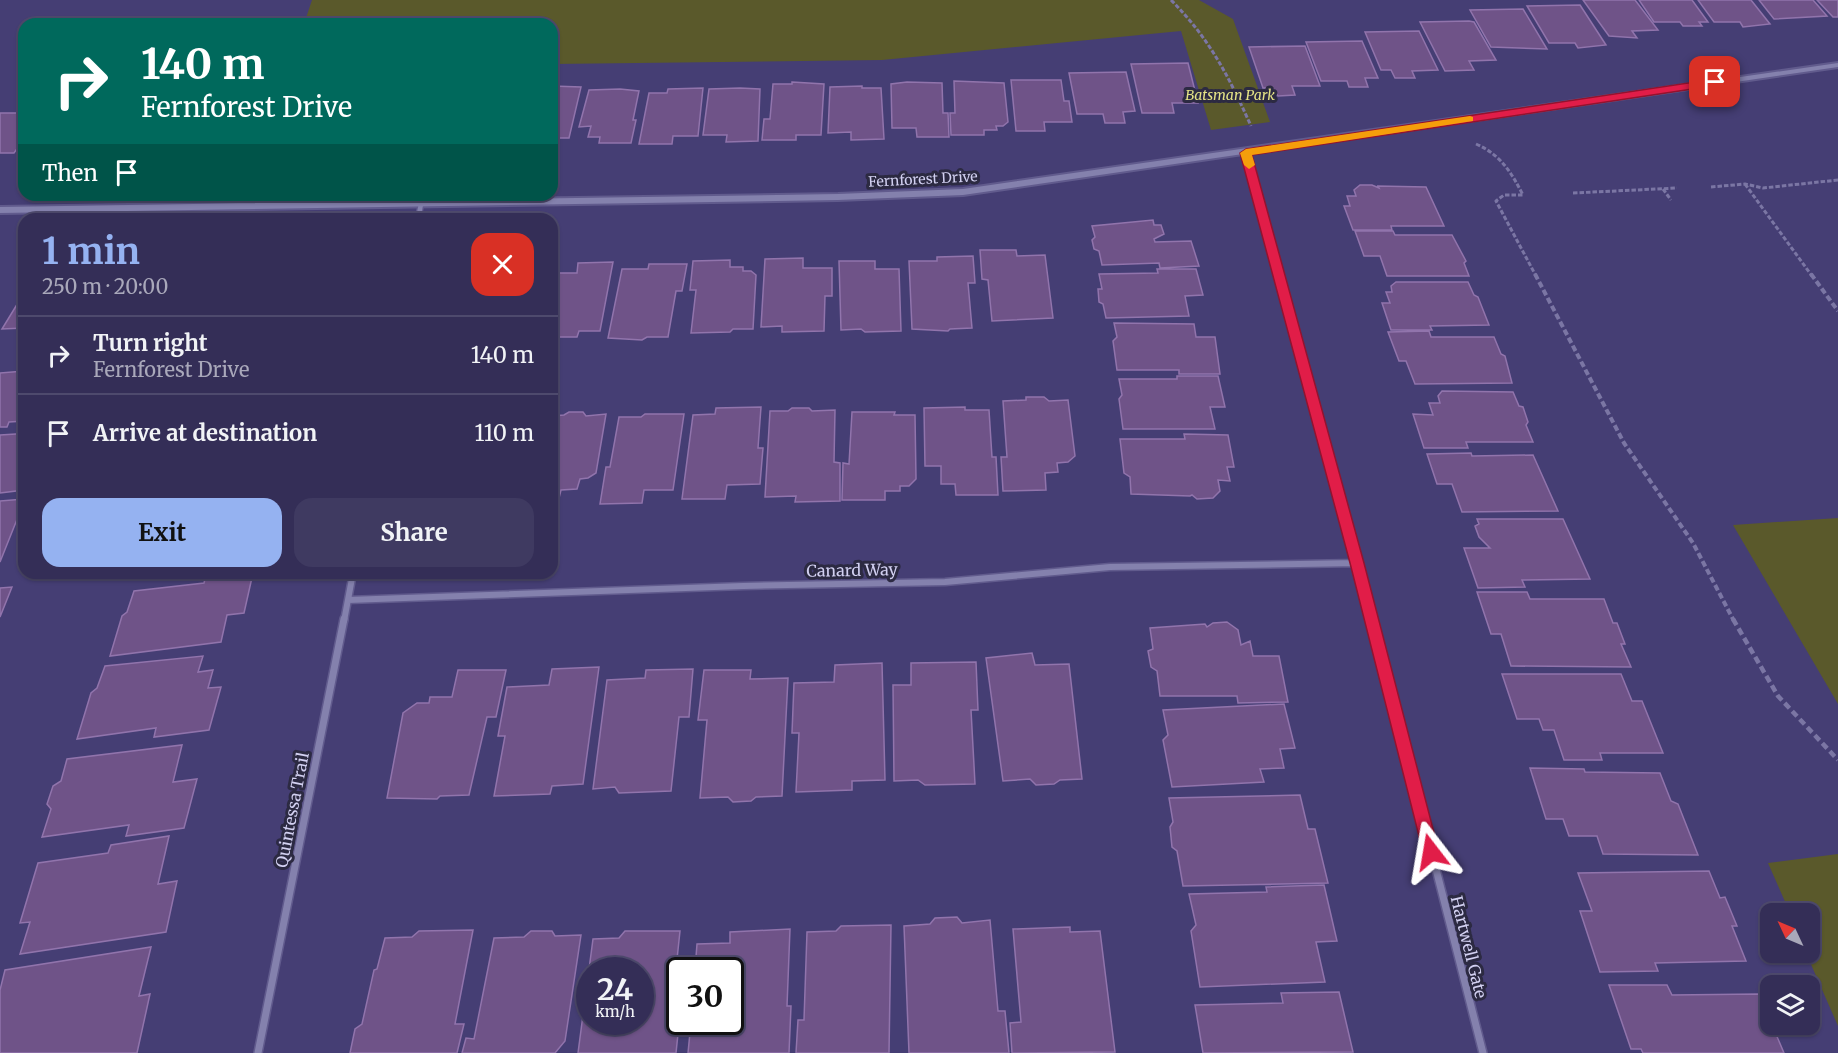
<!DOCTYPE html>
<html lang="en">
<head>
<meta charset="utf-8">
<style>
	:root { --surface:#342e57; --page:#3f3a61; --text:#f1f3f6; --muted:#a9a8ba; --line:#4e4a6d; --accent:#95b2f1 }
	body { margin:0; font-family:Merriweather,serif; background:var(--page); color:var(--text); height:100vh; display:flex; flex-direction:column; font-size:22px; white-space:nowrap }
	* { box-sizing:border-box; margin:0 }
	p { font-size:20px; color:var(--muted) }
	.icon { flex:none; width:33px; height:33px; fill:none; stroke:currentColor; stroke-width:2; stroke-linecap:round; stroke-linejoin:round }
	.map { position:relative; flex:1; overflow:hidden }
	.side { position:absolute; left:18px; top:213px; width:540px; height:366px; display:flex; flex-direction:column; background:var(--surface); border-radius:18px; box-shadow:0 2px 4px #0004,0 0 0 2px var(--line) }
	.side>* { flex:none }
	.hud { position:absolute; left:18px; top:18px; width:540px; height:183px; border-radius:18px; box-shadow:0 2px 4px #0004,0 0 0 2px var(--line); background:#00695c; color:#fff; overflow:hidden }
	.needle { width:39px; rotate:314deg }
	.buttons { position:absolute; left:1760px; top:903px; display:grid; gap:12px }
	.buttons a { display:grid; place-items:center; width:60px; height:60px; border-radius:12px; background:var(--surface); box-shadow:0 2px 4px #0004,0 0 0 2px var(--line); font-size:30px }
	.speed { position:absolute; left:576px; top:957px; display:flex; gap:12px; font-size:30px; font-weight:700; text-align:center }
	.speed>* { display:grid; place-content:center; width:78px; height:78px; border-radius:50%; background:var(--surface); box-shadow:0 2px 4px #0004,0 0 0 2px var(--line); line-height:1 }
	.speed small { font-size:15px; font-weight:400 }
	.speed .limit { border:3px solid #111; border-radius:9px; background:#fff; color:#111 }
	.pin { position:absolute; display:grid; place-items:center; width:51px; height:51px; color:#fff; margin:-26px; border-radius:12px; box-shadow:0 3px 9px #0006 }
	.me { position:absolute; width:66px; margin:-33px; rotate:346deg; stroke-linejoin:round; filter:drop-shadow(0 0 4px #0008) }
	.turn { display:flex; align-items:center; gap:21px; height:126px; padding:0 24px; font-size:27px }
	.turn .icon { width:78px; height:78px; stroke-width:2.5 }
	.turn b { display:block; font-size:42px; line-height:51px }
	.then { display:flex; align-items:center; height:57px; padding:0 24px; background:#0003; gap:12px; font-size:22px }
	.round { display:grid; place-items:center; flex:none; width:63px; height:63px; border-radius:18px; background:var(--page) }
	.overview { display:flex; align-items:center; justify-content:space-between; height:102px; padding:0 24px }
	h1 { font-size:36px; font-weight:700; line-height:45px; color:var(--accent) }
	.primary-button { display:flex; gap:12px; margin-top:auto; padding:12px 24px }
	.primary-button a { flex:1; height:69px; border-radius:18px; background:var(--accent); color:#111; font-size:24px; font-weight:700; line-height:69px; text-align:center }
	.primary-button a+a { background:var(--page); color:var(--text) }
	ul { padding:0; list-style:none }
	li { display:flex; align-items:center; gap:18px; height:78px; padding:0 24px; border-top:2px solid var(--line) }
	li div { flex:1 }
	li b { display:block; font-size:22px }
	li em { font-style:normal }
	.map>svg:first-child { display:block }
	.green { fill:#5a592b }
	.building { fill:#6f5388; stroke:#9174ac; stroke-width:1.5; fill-rule:evenodd }
	.lines { fill:none; stroke-linecap:round; stroke-linejoin:round }
	.minor-far2-casing { stroke:#615b8d; stroke-width:7 }
	.minor-far1-casing { stroke:#615b8d; stroke-width:9 }
	.minor-casing { stroke:#615b8d; stroke-width:10 }
	.tertiary-casing { stroke:#615b8d; stroke-width:4 }
	.path-far2 { stroke:#7b76a4; stroke-width:3; stroke-dasharray:4.5 2; stroke-linecap:butt }
	.path-far1 { stroke:#7b76a4; stroke-width:4; stroke-dasharray:6 3; stroke-linecap:butt }
	.path { stroke:#7b76a4; stroke-width:4.5; stroke-dasharray:7 4; stroke-linecap:butt }
	.minor-far2 { stroke:#8481ad; stroke-width:4.5 }
	.minor-far1 { stroke:#8481ad; stroke-width:6 }
	.minor { stroke:#8481ad; stroke-width:7 }
	.tertiary { fill:#8481ad; fill-rule:evenodd }
	.route { fill:#e11d48; stroke:#92132f; stroke-width:1.5 }
	.slow { fill:#f59e0b }
	.labels { text-anchor:middle; dominant-baseline:central; stroke-width:6; stroke-linejoin:round; paint-order:stroke }
	.far-park-label { font-size:14px; font-style:italic; fill:#e4e386; stroke:#2c2a42 }
	.far-street-label { font-size:14px; fill:#d2d0f1; stroke:#2c2a42 }
	.street-label { font-size:16px; fill:#d2d0f1; stroke:#2c2a42 }
</style>
</head>
<body>
<div class="map">
<svg width="1838" height="1053" viewBox="0 0 1838 1053">
	<rect width="100%" height="100%" fill="#453e74"/>
	<!-- green -->
	<path class="green" d="M312 0H1199L1233 19 1270 122 1211 130 1181 31 882 60 552 64V24H304Z
		M1838 518V704L1733 525Z
		M1838 854V1026L1806 953 1809 952V914L1790 913 1768 863Z"/>
	<!-- building -->
	<path class="building" d="M1583 0H1635L1658 30 1632 31 1637 38 1609 36Z
		M1639 0H1692L1708 22H1699L1702 26H1683L1680 22H1654Z
		M1698 0H1751L1770 24 1743 27 1740 22H1714Z
		M1759 0H1813L1827 16 1774 19Z
		M1817 0H1838V17H1833Z
		M1580 5 1606 45 1578 48 1575 43H1549L1527 6Z
		M1523 9 1547 49 1491 47 1470 10Z
		M1469 21 1474 22 1496 60 1469 61 1474 70 1445 71 1420 22Z
		M1419 31 1438 70 1412 71 1415 78H1395L1391 70H1381L1365 32Z
		M1362 41 1378 78H1365L1368 87H1349L1347 81H1321L1306 42Z
		M1305 46 1320 86H1292L1295 95 1278 96 1272 88H1263L1249 47Z
		M1188 63 1198 103H1172L1174 113H1142L1131 64Z
		M1126 72 1135 111 1123 112 1125 123H1105L1103 114H1077L1069 73Z
		M1011 80H1061L1064 101H1069L1072 122H1044L1045 131H1016Z
		M954 81 1004 83 1008 122 1003 126H996L997 130H984V135H951L950 113H955Z
		M792 82 824 84 821 135H796V140H762L764 119H770L773 84H792Z
		M907 82 942 83 943 113H948L949 137H917L916 128H892L891 84Z
		M552 86 581 87 569 138H552Z
		M862 86V88H881L884 139 851 140V132L828 133 830 87Z
		M703 88 698 136H673L672 144H639L649 93H667L668 89Z
		M740 88 760 89 758 141 726 142 727 135H703L709 89Z
		M620 89 639 91 633 120H636L631 143H599L600 137H588L591 126 579 127 589 90Z
		M0 113H24V139L14 153H0Z
		M1360 185H1372L1379 188 1378 186 1426 187 1444 226H1391L1392 230H1353L1344 206H1350L1347 196H1356L1354 190Z
		M1153 220 1154 225H1161L1164 234 1154 239 1155 242 1191 241 1199 266 1160 268 1159 263 1102 265 1099 251 1094 249 1092 240 1095 237 1092 226Z
		M1355 231H1393L1395 235H1452L1466 261 1464 263 1469 276H1387L1380 256H1364Z
		M980 250H1016L1017 256 1045 255 1053 318 992 321 988 280 982 279Z
		M973 256 975 283H968L972 328 950 329 948 331 912 329 909 261H937V257Z
		M803 258V268H832V296H825L824 331 782 332V326L761 327 765 259Z
		M730 260V267H743V271H751L756 275 753 329H733L730 332 691 333 696 290H690L693 261Z
		M839 261H875V269H899L901 331 865 332 861 329 841 330Z
		M613 262 600 331H579L577 337H552V273H577L578 263Z
		M649 264H687L682 291H676L668 337H647L642 340 608 338 622 269H648Z
		M1157 269H1196L1203 295 1185 296 1189 316 1106 318 1103 304 1099 302 1098 289H1102L1099 274 1158 273Z
		M1396 282H1468L1474 295 1478 297 1489 325 1430 326 1432 330H1391L1382 303H1390L1386 292H1392L1391 286Z
		M24 293V328L2 329Z
		M1114 323 1194 324 1196 337H1215L1220 374H1179V370H1117L1113 341 1117 337Z
		M1429 331 1431 337H1494L1501 354 1505 356 1512 383 1415 384 1406 361H1399L1388 332Z
		M24 371V421L9 422 7 427H0V373Z
		M1177 376H1218L1225 407H1210L1215 429H1123L1119 399 1122 395 1119 379H1177Z
		M1442 391 1513 392 1519 406 1523 407 1528 422 1526 425 1533 442H1466L1468 448H1424L1413 414 1433 415 1429 403H1440L1438 396Z
		M1026 397H1044L1049 401 1068 400 1075 456 1068 462 1057 463 1058 472 1045 473 1046 490 1003 491 1001 457H1007L1003 401 1026 400Z
		M761 407 758 448H763L760 484 727 485 725 499H682L693 415 715 414 716 408Z
		M965 407V410H989L992 457H996L998 495H956L955 484H941V466H925L924 408Z
		M792 408H809L812 411 835 410 834 462 840 463V501L795 502 796 496 765 497 770 411H788Z
		M569 412H583L586 416 606 414 596 473 588 478 580 479 577 489 561 490 557 506 552 507V416L564 415Z
		M852 412H895L894 415H915L916 479 909 486H900V491H885V500H842L843 463 849 464Z
		M645 414H684L673 490H644L642 503 600 504 606 467H610L619 417H641Z
		M16 434H24V490L0 493V435Z
		M1184 434 1228 435 1234 467H1227L1230 481 1218 480 1220 491 1213 498 1197 499 1192 495 1190 496 1131 494 1130 477 1124 473 1120 439H1185Z
		M1471 453 1472 456 1533 455 1558 511 1462 512 1452 484H1437L1427 454Z
		M24 499V502L0 562V501Z
		M1477 519H1563L1590 579 1522 580 1525 587 1478 588 1464 548H1490L1479 537 1475 526 1479 524Z
		M253 573 244 613 227 615 221 642 110 656 122 616 127 612 134 591 204 583 205 579Z
		M12 587 0 617V588Z
		M1477 592H1527L1530 599H1604L1613 623H1617L1625 644H1621L1631 667 1511 666 1501 634H1491Z
		M1227 622 1238 630 1241 645 1250 641 1253 656H1279L1288 702 1238 703 1237 696H1160L1157 671 1151 667 1148 651 1153 649 1150 628 1205 624 1207 627 1213 623Z
		M1032 653 1035 665 1069 664 1082 779 1060 780 1054 784 1036 785 1030 779 1003 781 986 658Z
		M203 656 198 672 213 670 208 688 221 687 209 730 154 737 156 728 77 739 91 693 97 688 105 666Z
		M976 662 978 710H971L975 784 925 785 918 780 894 781 893 685H911V663Z
		M882 663 885 780 852 781V790L796 792 799 733H792L794 683 834 682 835 665Z
		M599 667 583 784 552 786 550 794 494 796 505 736H498L507 687 549 685 552 669Z
		M693 669 689 717H679L671 791 619 793 615 787 593 789 607 680 645 678 646 670Z
		M458 670H506L496 717H487L469 795 440 796 437 799 387 798 403 713 417 703H429L430 697H452Z
		M704 670H751L750 679 788 678 782 796 756 797 751 801 733 802 728 797 700 798 707 720H698Z
		M1502 674H1621L1632 701H1642L1663 753H1600L1602 760H1564L1554 730H1543L1539 719H1517Z
		M1284 704 1295 748 1280 749 1284 768 1260 769 1264 782 1172 787 1163 740 1168 735 1163 710Z
		M182 745 173 782 197 779 184 828 126 836 129 825 42 837 51 809 47 804 53 786 61 781 67 759Z
		M1530 768 1584 769 1585 772 1660 773 1671 801 1678 804 1698 855 1603 854 1597 836H1569L1563 819H1546Z
		M1300 795 1308 829H1315L1328 883 1183 886 1177 851 1172 847 1170 827 1173 822 1169 798Z
		M169 836 158 884 177 881 166 932 20 954 30 922 20 923 38 863 108 853 111 845Z
		M1709 871 1720 898 1725 897 1737 926H1732L1746 961 1655 963 1658 971 1600 972 1580 911H1592L1578 873Z
		M1324 885 1337 941 1316 942 1325 982 1200 987 1191 931 1196 925 1189 894 1267 892 1266 887Z
		M957 917 962 923 990 920 998 1011H1005L1009 1053H909L904 926 930 924 935 918Z
		M891 925 889 1053H796L798 1020H804L807 932 836 931 841 926Z
		M1070 927V932L1100 931 1115 1052 1012 1053 1010 1023 1021 1022 1013 929Z
		M790 929 787 1006H791L789 1053H688L691 1022H730V970H695L697 944 730 943V932Z
		M473 930 455 1024H464L457 1053H350L355 1029 362 1024 374 970 377 969 385 938 412 937 419 931Z
		M531 931H552L555 936 581 935 565 1041 555 1053H462L466 1038 474 1039 494 938 524 937Z
		M625 931H680L670 1025 679 1024 676 1053H578L593 939 619 938ZM590 970H640V1022H590Z
		M151 947 139 996 150 994 137 1053H0V990L5 970Z
		M1609 985H1667L1672 995 1759 994 1784 1053H1643L1641 1049H1631Z
		M1339 992 1353 1052 1203 1053 1195 1005 1283 1003 1281 993Z"/>
	<g class="lines">
		<!-- minor-far2 casing -->
		<g class="minor-far2-casing">
			<path id="minor-far2" d="M1246 152 1279 276
				M418 219 421 204"/>
		</g>
		<!-- minor-far1 casing -->
		<g class="minor-far1-casing">
			<path id="minor-far1" d="M1279 274 1372 621
				M348 600 743 586 945 582 1110 567 1357 563
				M344 621 353 573"/>
		</g>
		<!-- minor casing -->
		<g class="minor-casing">
			<path id="minor" d="M1372 619 1483 1053
				M258 1053 344 619"/>
		</g>
		<!-- tertiary casing -->
		<g class="tertiary-casing">
			<path id="tertiary" d="M1838 63V67L963 195 838 200 0 213V207L838 194 963 189Z"/>
		</g>
		<!-- path-far2 -->
		<path class="path-far2" d="M1171 0C1210 39 1229 77 1251 126
			M1476 144C1501 155 1511 172 1523 195H1504L1496 201 1536 276
			M1745 184 1812 276
			M1711 187 1745 184 1763 188 1838 180
			M1663 189 1671 200
			M1573 193 1677 188"/>
		<!-- path-far1 -->
		<path class="path-far1" d="M1535 274 1624 443 1693 543 1734 621
			M1811 274 1838 311"/>
		<!-- path -->
		<path class="path" d="M1733 619 1778 696 1838 760"/>
		<!-- minor-far2 -->
		<use href="#minor-far2" class="minor-far2"/>
		<!-- minor-far1 -->
		<use href="#minor-far1" class="minor-far1"/>
		<!-- minor -->
		<use href="#minor" class="minor"/>
		<!-- tertiary -->
		<use href="#tertiary" class="tertiary"/>
	</g>
	<!-- route -->
	<path class="route" d="M1715 79 1720 82 1719 85 1252 155 1364 563 1439 852 1437 858 1431 861 1425 858 1423 852 1350 563 1240 153 1246 149Z"/>
	<!-- slow -->
	<path class="slow" d="M1470 116 1473 117V121L1252 155 1255 165 1249 169 1244 165 1240 153 1246 149Z"/>
	<g class="labels">
		<!-- far-park labels -->
		<g class="far-park-label">
			<text x="1230" y="95">Batsman Park</text>
		</g>
		<!-- far-street labels -->
		<g class="far-street-label">
			<text transform="translate(923 179) rotate(-3)">Fernforest Drive</text>
		</g>
		<!-- street labels -->
		<g class="street-label">
			<text transform="translate(852 570) rotate(-1)">Canard Way</text>
			<text transform="translate(292 810) rotate(-79)">Quintessa Trail</text>
			<text transform="translate(1469 947) rotate(76)">Hartwell Gate</text>
		</g>
	</g>
</svg>
<div class="buttons">
<a><svg class="needle" viewBox="-14 -14 28 28"><path d="M0-13l5 13h-10z" fill="#e53935"/><path d="M0 13l5-13h-10z" fill="#a9a8ba"/></svg></a>
<a><svg class="icon" aria-label="layers" viewBox="0 0 24 24"><path d="M12 4l9 5-9 5-9-5zM3 14l9 5 9-5"/></svg></a>
</div>
<div class="speed"><div>24<small>km/h</small></div><div class="limit">30</div></div>
<div class="pin" style="left:1715px;top:82px;background:#d93025"><svg class="icon" aria-label="arrive" viewBox="0 0 24 24"><path d="M6 21V4h12l-3 4 3 4H6"/></svg></div>
<svg class="me" style="left:1431px;top:852px" viewBox="-20 -20 40 40"><path d="M0-17L14 15 0 8-14 15z" fill="#e11d48" stroke="#fff" stroke-width="4"/></svg>
<div class="hud">
<div class="turn"><svg class="icon" aria-label="right" viewBox="0 0 24 24"><path d="M7 20v-9h11M14 6l5 5-5 5"/></svg><div><b>140 m</b>Fernforest Drive</div></div>
<div class="then">Then<svg class="icon" aria-label="arrive" viewBox="0 0 24 24"><path d="M6 21V4h12l-3 4 3 4H6"/></svg></div>
</div>
<section class="side">
<div class="overview"><div><h1>1 min</h1><p>250 m · 20:00</p></div><a class="round" style="background:#d93025;color:#fff"><svg class="icon" aria-label="close" viewBox="0 0 24 24"><path d="M6 6l12 12M18 6L6 18"/></svg></a></div>
<ul>
<li><svg class="icon" aria-label="right" viewBox="0 0 24 24"><path d="M7 20v-9h11M14 6l5 5-5 5"/></svg><div><b>Turn right</b><p>Fernforest Drive</p></div><em>140 m</em></li>
<li><svg class="icon" aria-label="arrive" viewBox="0 0 24 24"><path d="M6 21V4h12l-3 4 3 4H6"/></svg><div><b>Arrive at destination</b></div><em>110 m</em></li>
</ul>
<div class="primary-button"><a>Exit</a><a>Share</a></div>
</section>
</div>
</body>
</html>
